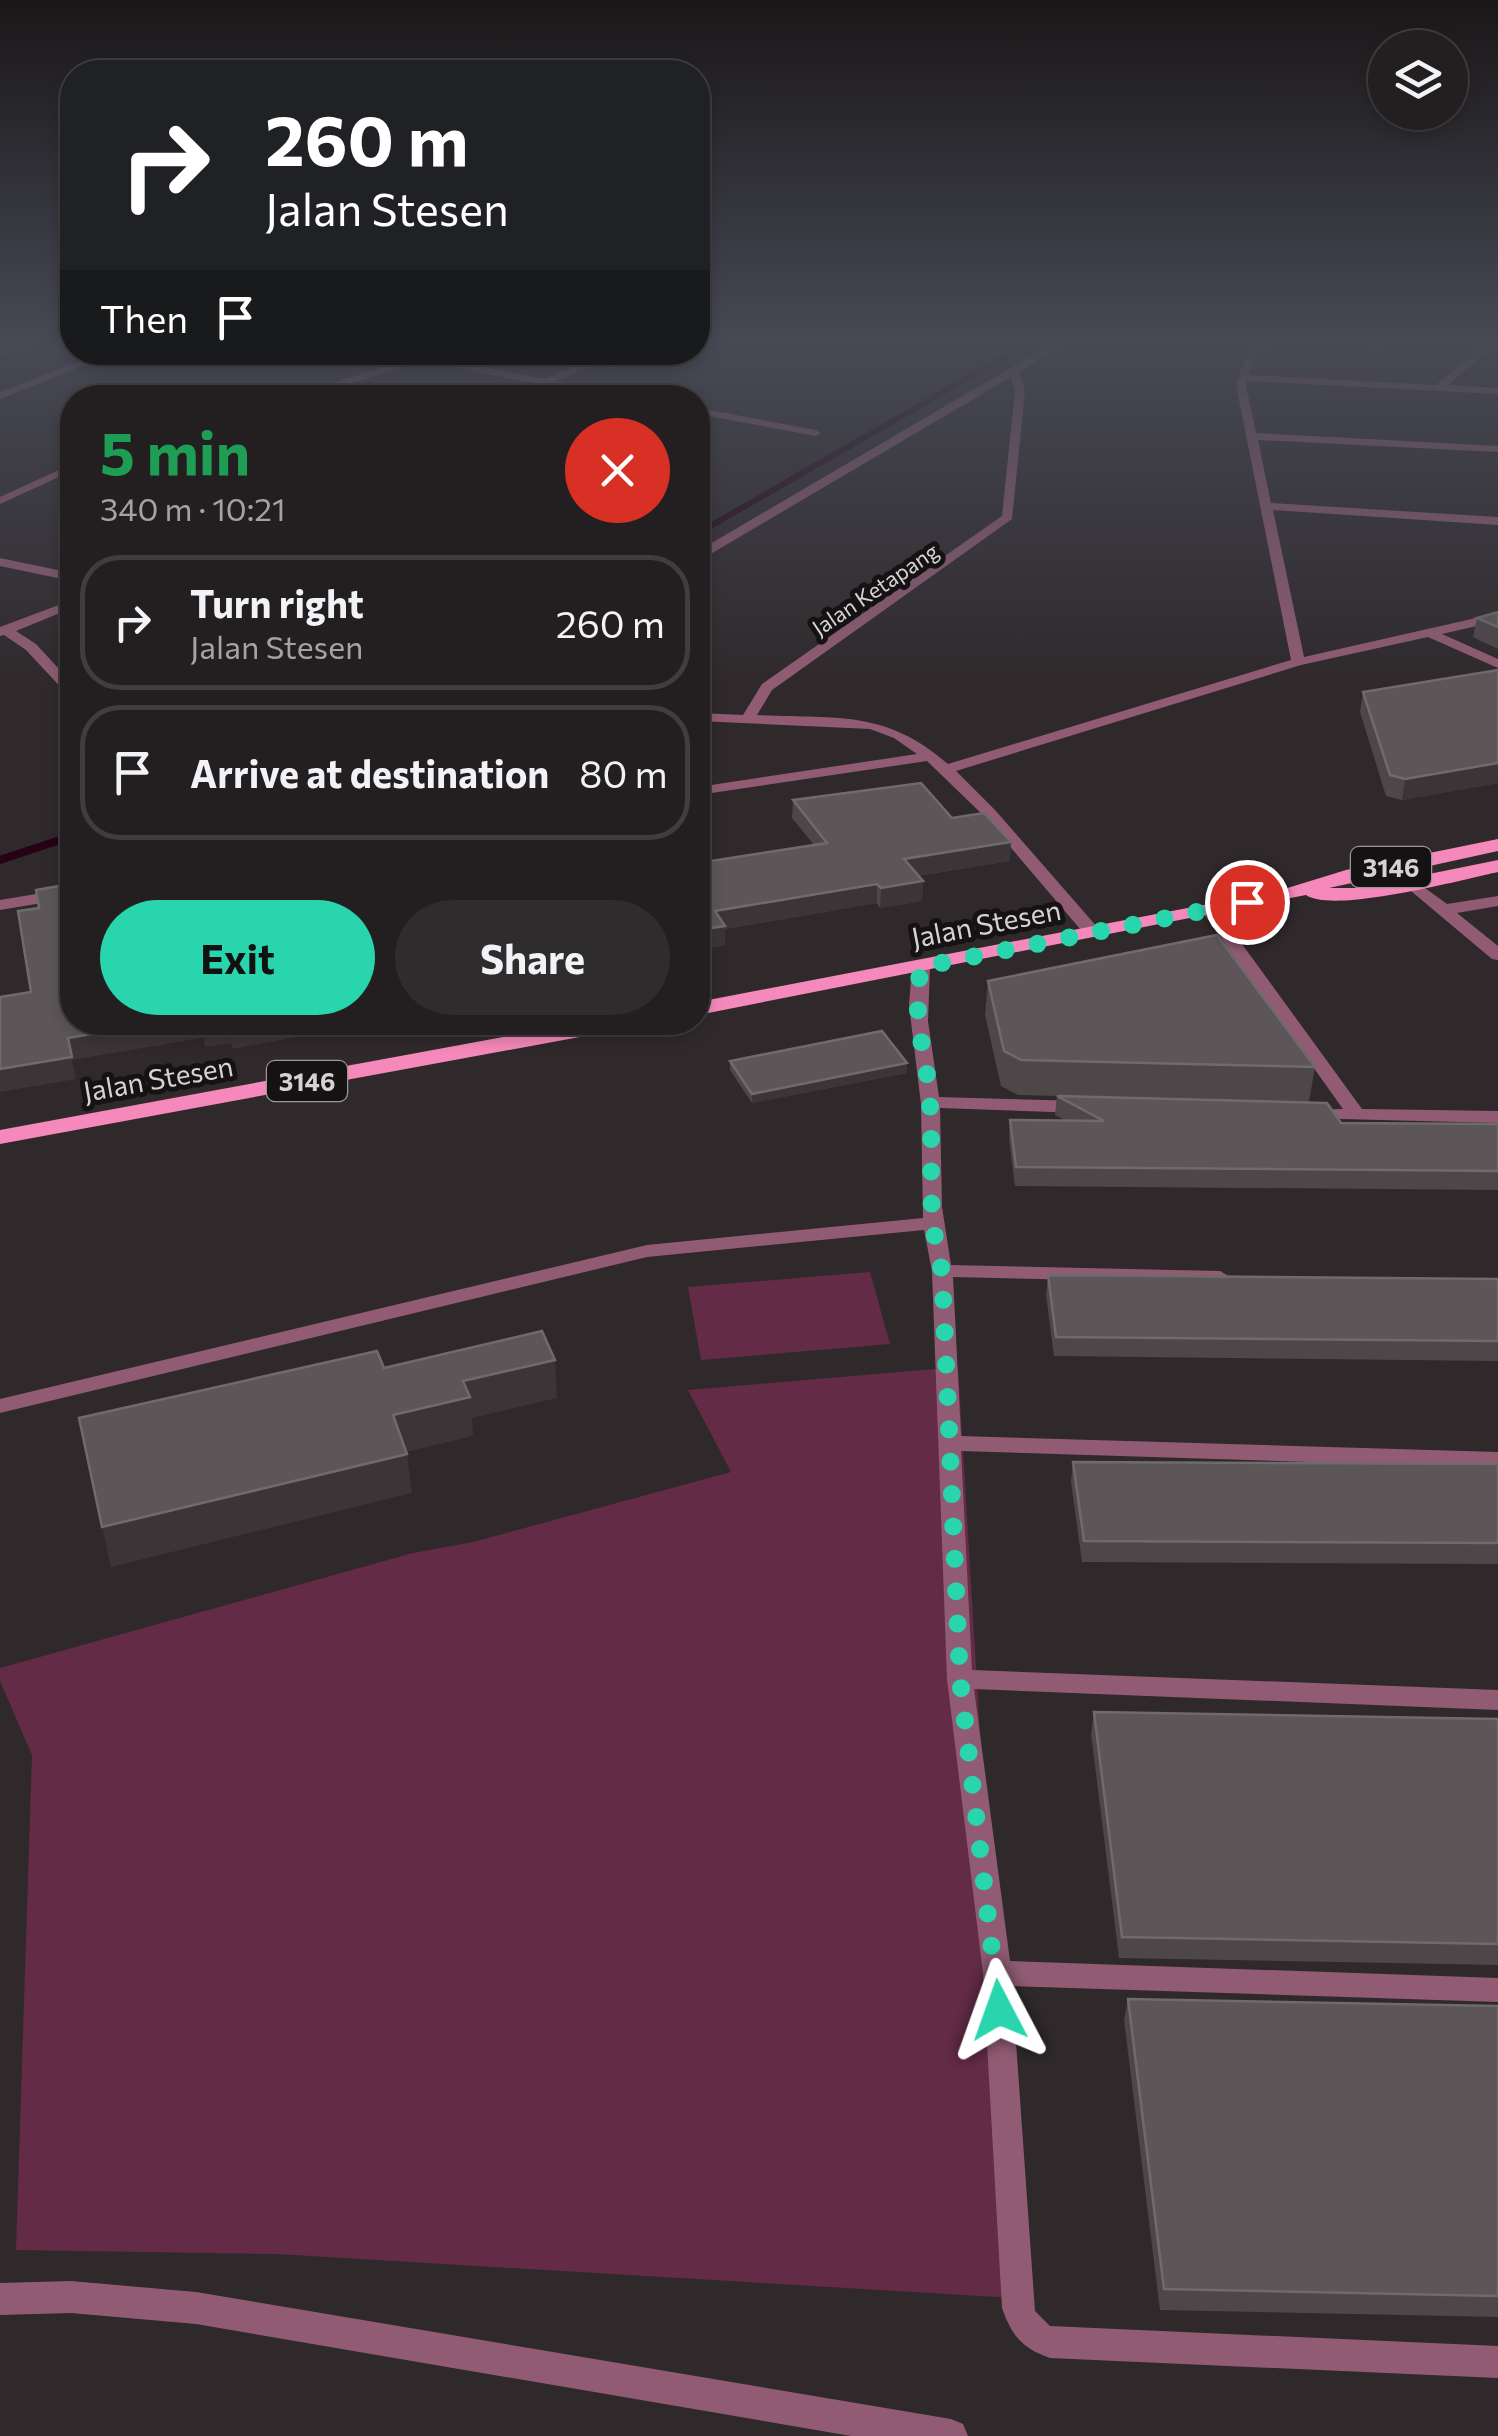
<!DOCTYPE html>
<html lang="en">
<head>
<meta charset="utf-8">
<style>
	:root { --surface:#231f20; --page:#2f2c2d; --text:#f1f3f6; --muted:#a3a2a5; --line:#403d3e; --accent:#28d5ad }
	body { margin:0; font-family:Commissioner,sans-serif; background:var(--page); color:var(--text); height:100vh; display:flex; flex-direction:column; font-size:38px; white-space:nowrap }
	* { box-sizing:border-box; margin:0 }
	p { font-size:32px; color:var(--muted) }
	.icon { flex:none; width:55px; height:55px; fill:none; stroke:currentColor; stroke-width:2; stroke-linecap:round; stroke-linejoin:round }
	.map { position:relative; flex:1; overflow:hidden }
	.details { position:absolute; left:60px; top:385px; width:650px; height:650px; display:flex; flex-direction:column; background:var(--surface); border-radius:40px; box-shadow:0 5px 15px #0003,0 0 0 2px var(--line) }
	.details>* { flex:none }
	.hud { position:absolute; left:60px; top:60px; width:650px; height:305px; border-radius:40px; box-shadow:0 5px 15px #0003,0 0 0 2px var(--line); background:#202124; color:#fff; overflow:hidden }
	.tools { position:absolute; left:1368px; top:30px; display:grid; gap:20px }
	.tools a { display:grid; place-items:center; width:100px; height:100px; border-radius:50%; background:var(--surface); box-shadow:0 5px 15px #0003,0 0 0 2px var(--line); font-size:50px }
	.pin { position:absolute; display:grid; place-items:center; width:85px; height:85px; color:#fff; margin:-42px; border:5px solid #fff; border-radius:50%; box-shadow:0 2px 10px #0007 }
	.me { position:absolute; width:110px; margin:-55px; rotate:356deg; stroke-linejoin:round; filter:drop-shadow(0 0 8px #0008) }
	.turn { display:flex; align-items:center; gap:35px; height:210px; padding:0 40px; font-size:45px }
	.turn .icon { width:130px; height:130px; stroke-width:2.5 }
	.turn b { display:block; font-size:70px; line-height:85px }
	.then { display:flex; align-items:center; height:95px; padding:0 40px; background:#0003; gap:20px; font-size:38px }
	.round { display:grid; place-items:center; flex:none; width:105px; height:105px; border-radius:52px; background:var(--page) }
	.summary { display:flex; align-items:center; justify-content:space-between; height:170px; padding:0 40px }
	h1 { font-size:60px; font-weight:700; line-height:75px; color:#1e9e55 }
	.cta { display:flex; gap:20px; margin-top:auto; padding:20px 40px }
	.cta a { flex:1; height:115px; border-radius:60px; background:var(--accent); color:#111; font-size:40px; font-weight:700; line-height:115px; text-align:center }
	.cta a+a { background:var(--page); color:var(--text) }
	ul { padding:0; list-style:none }
	li { display:flex; align-items:center; gap:30px; height:135px; margin:0 20px 15px; padding:0 20px; border:5px solid var(--line); border-radius:40px }
	li div { flex:1 }
	li b { display:block; font-size:38px }
	li em { font-style:normal }
	.map>svg:first-child { display:block }
	.green { fill:#642b46 }
	.lines { fill:none; stroke-linecap:round; stroke-linejoin:round }
	.stream-far1 { stroke:#250315; stroke-width:6 }
	.stream { stroke:#250315; stroke-width:8 }
	.street { fill:#915c73; fill-rule:evenodd }
	.primary { fill:#f689bb; fill-rule:evenodd }
	.wall { fill:#4d4749 }
	.shaded-wall { fill:#3b3537 }
	.building { fill:#5c5658; stroke:#6f6a6c; stroke-width:2.5 }
	.route { stroke:#28d5ad; stroke-width:18; stroke-dasharray:0 32.4 }
	.labels { text-anchor:middle; dominant-baseline:central; stroke-width:10; stroke-linejoin:round; paint-order:stroke }
	.far-street-label { font-size:22px; fill:#d6d2d4; stroke:#151213 }
	.shield { fill:#151213; stroke:#9c989a; stroke-width:2.5 }
	.shield-label { font-size:25px; font-weight:bold; fill:#d6d2d4 }
	.street-label { font-size:28px; fill:#d6d2d4; stroke:#151213 }
</style>
</head>
<body>
<div class="map">
<svg width="1498" height="2436" viewBox="0 0 1498 2436">
	<rect width="100%" height="100%" fill="#2f292b"/>
	<!-- green -->
	<path class="green" d="M870 1272 890 1344 701 1360 688 1287Z
		M958 1367 1014 2298 277 2254 16 2250 32 1755 0 1681V1668L413 1553 473 1542 731 1472 688 1390Z"/>
	<g class="lines">
		<!-- stream-far1 -->
		<path class="stream-far1" d="M698 533 1029 343"/>
		<!-- stream -->
		<path class="stream" d="M0 860 72 836"/>
		<!-- street -->
		<path class="street" d="M20 343H36L0 357V351Z
			M1053 343H1066L1019 372 1025 391 1012 519 772 690 757 715C836 719 885 709 948 764L1291 660 1236 385C1243 365 1247 343 1273 343L1255 358 1249 375 1436 385 1486 343H1497L1448 385 1498 388V394L1247 381 1246 385 1256 433 1498 446V452L1258 440 1271 503 1498 517V525L1273 510 1304 657 1498 613V621L1442 634 1498 659V668L1428 637 1301 665 956 771 995 810 1098 928 1100 932 1092 937 1086 936 984 816 927 761 698 795V787L917 754 894 738 870 729 698 721V713L743 715 762 684 1002 516 1015 391 1011 377 702 559 698 560V551Z
			M1376 343H1388L1377 351 1372 348Z
			M103 352H118L0 399V392Z
			M430 352 435 353V357L544 379 611 352H626L556 381 632 398H609L423 361 303 398H286Z
			M698 408 816 430 821 433 816 436 698 414Z
			M72 464V471L0 504V497Z
			M0 558 72 573V581L0 566Z
			M72 600V608L16 631 36 644 72 683V695L67 694 26 650 4 635 0 636V627Z
			M1411 878 1447 904 1498 896V906L1457 913 1498 946V960L1492 959 1405 886V880Z
			M72 888V898L0 910V900Z
			M1209 905 1215 907 1362 1109 1498 1111V1123L1305 1118 1303 1114 1305 1110 1343 1109 1201 910Z
			M921 962 930 967 928 1021 939 1097 1083 1101 1092 1107 1083 1113 940 1108 942 1207 951 1265 1220 1271 1230 1277 1220 1283 953 1277 961 1436 1498 1452V1468L961 1451 972 1670 1498 1690V1710L974 1689 1010 1961 1498 1978V2002L1012 1986 1035 2311 1050 2326 1498 2346V2378L1050 2358C1022 2348 1012 2336 1002 2308L983 1973 947 1679 932 1271 924 1230 647 1257 0 1413V1399L647 1245 923 1218 921 1104 909 1005 912 967Z
			M71 2281 196 2292 951 2419 963 2424 968 2436H851L196 2324 71 2313 0 2315V2283Z"/>
		<!-- primary -->
		<path class="primary" d="M1498 839V851L1329 888H1360L1498 860V872C1461 880 1333 914 1306 895L698 1015V1002L1281 890 1346 870Z
			M584 1022H634L623 1029 0 1144V1130Z"/>
	</g>
	<!-- wall -->
	<path class="wall" d="M525 352H600L577 362Z
		M606 352H658L615 369 601 366V355Z
		M1498 612V649L1473 637 1477 618Z
		M1498 670V783L1402 800 1386 796 1360 712 1363 692Z
		M793 800 952 818 1010 861 918 876 923 881 922 901 880 908 877 903 725 929V945L698 950 814 845 792 818Z
		M988 981 1315 1067 1309 1102 1018 1095 1001 1086 985 1015Z
		M730 1061 907 1063V1073L752 1103 730 1070Z
		M1057 1096 1341 1123 1498 1124V1190L1015 1186 1009 1139 1010 1120 1066 1121 1055 1115Z
		M1048 1275 1498 1279V1361L1054 1356 1046 1295Z
		M1073 1462 1498 1464V1564L1082 1562 1071 1482Z
		M1094 1712 1498 1719V1965L1119 1958 1091 1734Z
		M1128 1999 1498 2006V2317L1160 2310 1124 2020Z"/>
	<!-- shaded-wall -->
	<path class="shaded-wall" d="M577 352H600L577 362Z
		M628 352H658L615 369V357Z
		M1498 763V783L1402 800 1405 779Z
		M1011 842 1010 861 903 878 904 859Z
		M923 881 922 901 880 908 881 888Z
		M877 884V903L725 929V945L698 950V930L715 911Z
		M163 1022H200L202 1038 72 1060 76 1079 0 1092V1069L68 1038Z
		M219 1022H228L231 1043 205 1047 201 1025Z
		M254 1022H311L313 1034 232 1049 229 1027Z
		M907 1063V1073L752 1103V1094Z
		M555 1360 557 1398 472 1418 473 1436 398 1454 393 1415 463 1381Z
		M407 1454 412 1493 111 1567 102 1527Z"/>
	<!-- building -->
	<path class="building" d="M606 352H628L615 357 601 355Z
		M1498 612V627L1477 618Z
		M1498 670V763L1405 779 1390 775 1363 692Z
		M921 783 952 818 984 813 1011 842 904 859 923 881 881 888 877 884 715 911 725 926 698 930V863L827 843 793 800Z
		M65 885 67 891H72V1022H163L68 1038 72 1057 0 1069V997L31 992 18 911 39 908 36 890Z
		M1217 935 1315 1067 1021 1060 1004 1051 988 981Z
		M228 1022H254L229 1027Z
		M882 1031 907 1063 752 1094 730 1061Z
		M1057 1096 1327 1103 1341 1123 1498 1124V1171L1016 1167 1010 1120 1104 1121Z
		M1048 1275 1498 1279V1341L1056 1337Z
		M542 1331 555 1360 463 1381 470 1397 393 1415 407 1454 102 1527 79 1418 377 1351 384 1368Z
		M1073 1462 1498 1464V1543L1084 1541Z
		M1094 1712 1498 1719V1944L1122 1937Z
		M1128 1999 1498 2006V2296L1164 2289Z"/>
	<!-- sky -->
	<linearGradient id="sky" x2="0" y2="1"><stop stop-color="#1a1718"/><stop offset="0.5" stop-color="#474955"/><stop offset="1" stop-color="#474955" stop-opacity="0"/></linearGradient>
	<rect width="1498" height="685" fill="url(#sky)"/>
	<g class="lines">
		<!-- route -->
		<path class="route" d="M999 2010 960 1679 942 1271C925 1207 934 1167 930 1104 927 1051 911 1023 921 967L1247 902"/>
	</g>
	<g class="labels">
		<!-- far-street labels -->
		<g class="far-street-label">
			<text transform="translate(875 589) rotate(-34)">Jalan Ketapang</text>
		</g>
		<!-- shield labels -->
		<g class="shield">
			<rect x="1351" y="847" width="80" height="40" rx="8"/>
			<rect x="267" y="1061" width="80" height="40" rx="8"/>
		</g>
		<g class="shield-label">
			<text x="1391" y="867">3146</text>
			<text x="307" y="1081">3146</text>
		</g>
		<!-- street labels -->
		<g class="street-label">
			<text transform="translate(986 923) rotate(-11)">Jalan Stesen</text>
			<text transform="translate(158 1078) rotate(-10)">Jalan Stesen</text>
		</g>
	</g>
</svg>
<div class="tools">
<a><svg class="icon" aria-label="layers" viewBox="0 0 24 24"><path d="M12 4l9 5-9 5-9-5zM3 14l9 5 9-5"/></svg></a>
</div>
<div class="pin" style="left:1247px;top:902px;background:#d93025"><svg class="icon" aria-label="arrive" viewBox="0 0 24 24"><path d="M6 21V4h12l-3 4 3 4H6"/></svg></div>
<svg class="me" style="left:999px;top:2010px" viewBox="-20 -20 40 40"><path d="M0-17L14 15 0 8-14 15z" fill="#28d5ad" stroke="#fff" stroke-width="4"/></svg>
<div class="hud">
<div class="turn"><svg class="icon" aria-label="right" viewBox="0 0 24 24"><path d="M7 20v-9h11M14 6l5 5-5 5"/></svg><div><b>260 m</b>Jalan Stesen</div></div>
<div class="then">Then<svg class="icon" aria-label="arrive" viewBox="0 0 24 24"><path d="M6 21V4h12l-3 4 3 4H6"/></svg></div>
</div>
<section class="details">
<div class="summary"><div><h1>5 min</h1><p>340 m · 10:21</p></div><a class="round" style="background:#d93025;color:#fff"><svg class="icon" aria-label="close" viewBox="0 0 24 24"><path d="M6 6l12 12M18 6L6 18"/></svg></a></div>
<ul>
<li><svg class="icon" aria-label="right" viewBox="0 0 24 24"><path d="M7 20v-9h11M14 6l5 5-5 5"/></svg><div><b>Turn right</b><p>Jalan Stesen</p></div><em>260 m</em></li>
<li><svg class="icon" aria-label="arrive" viewBox="0 0 24 24"><path d="M6 21V4h12l-3 4 3 4H6"/></svg><div><b>Arrive at destination</b></div><em>80 m</em></li>
</ul>
<div class="cta"><a>Exit</a><a>Share</a></div>
</section>
</div>
</body>
</html>
